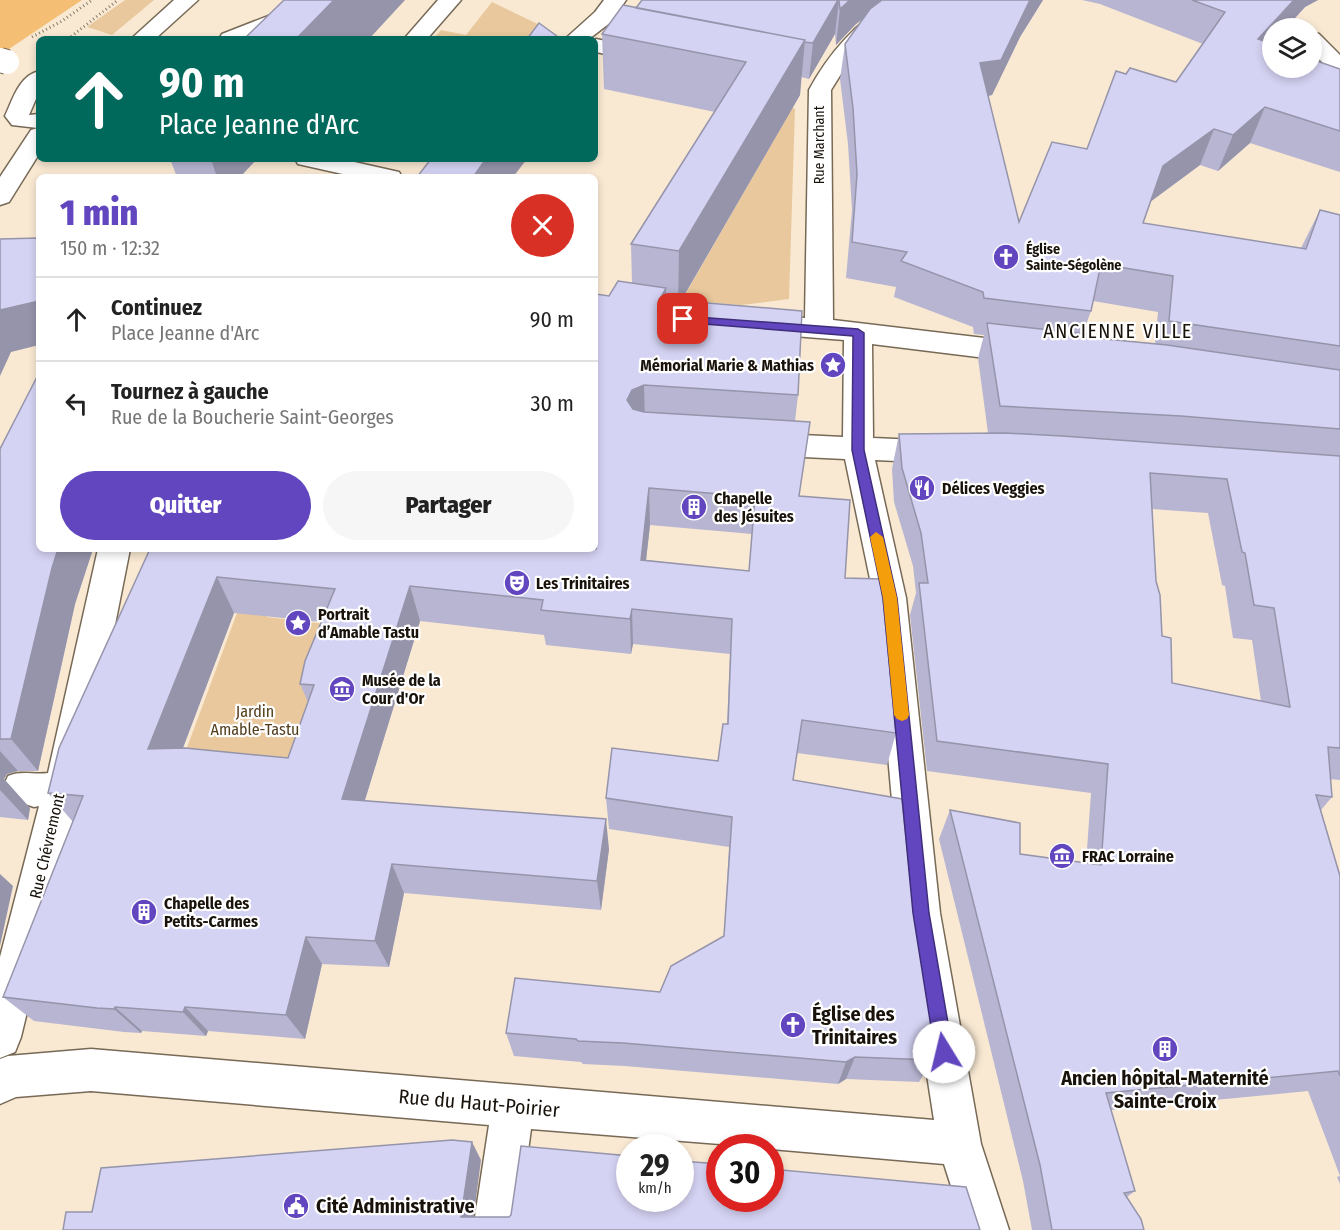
<!DOCTYPE html>
<html lang="fr">
<head>
<meta charset="utf-8">
<style>
	:root { --surface:#fff; --page:#f6f6f6; --text:#222; --muted:#767676; --line:#e0e0e0; --accent:#6146bf }
	body { margin:0; font-family:"Fira Sans Condensed",sans-serif; background:var(--page); color:var(--text); height:100vh; display:flex; flex-direction:column; font-size:22px; white-space:nowrap }
	* { box-sizing:border-box; margin:0 }
	p { font-size:20px; color:var(--muted) }
	.icon { flex:none; width:33px; height:33px; fill:none; stroke:currentColor; stroke-width:2; stroke-linecap:round; stroke-linejoin:round }
	.map { position:relative; flex:1; overflow:hidden }
	.details { position:absolute; left:36px; top:174px; width:562px; height:378px; display:flex; flex-direction:column; background:var(--surface); border-radius:9px; box-shadow:0 3px 9px #0003 }
	.details>* { flex:none }
	.banner { position:absolute; left:36px; top:36px; width:562px; height:126px; border-radius:9px; box-shadow:0 3px 9px #0003; background:#00695c; color:#fff; overflow:hidden }
	.controls { position:absolute; left:1262px; top:18px; display:grid; gap:12px }
	.controls a { display:grid; place-items:center; width:60px; height:60px; border-radius:50%; background:var(--surface); box-shadow:0 3px 9px #0003; font-size:30px }
	.speed { position:absolute; left:616px; top:1134px; display:flex; gap:12px; font-size:30px; font-weight:700; text-align:center }
	.speed>* { display:grid; place-content:center; width:78px; height:78px; border-radius:50%; background:var(--surface); box-shadow:0 3px 9px #0003; line-height:1 }
	.speed small { font-size:15px; font-weight:400 }
	.speed .limit { border:9px solid #d22; background:#fff; color:#111 }
	.pin { position:absolute; display:grid; place-items:center; width:51px; height:51px; color:#fff; margin:-26px; border-radius:12px; box-shadow:0 3px 9px #0006 }
	.me { position:absolute; width:66px; margin:-33px; rotate:351deg; stroke-linejoin:round; filter:drop-shadow(0 0 4px #0008) }
	.turn { display:flex; align-items:center; gap:21px; height:126px; padding:0 24px; font-size:27px }
	.turn .icon { width:78px; height:78px; stroke-width:2.5 }
	.turn b { display:block; font-size:42px; line-height:51px }
	.round { display:grid; place-items:center; flex:none; width:63px; height:63px; border-radius:32px; background:var(--page) }
	.head { display:flex; align-items:center; justify-content:space-between; height:102px; padding:0 24px }
	h1 { font-size:36px; font-weight:800; line-height:45px; color:var(--accent) }
	.primary-button { display:flex; gap:12px; margin-top:auto; padding:12px 24px }
	.primary-button a { flex:1; height:69px; border-radius:36px; background:var(--accent); color:#fff; font-size:24px; font-weight:800; line-height:69px; text-align:center }
	.primary-button a+a { background:var(--page); color:var(--text) }
	ul { padding:0; list-style:none }
	li { display:flex; align-items:center; gap:18px; height:84px; padding:0 24px; border-top:2px solid var(--line) }
	li div { flex:1 }
	li b { display:block; font-size:22px }
	li em { font-style:normal }
	.map>svg:first-child { display:block }
	.green { fill:#e8c89c }
	.water { fill:#f4bf75 }
	.lines { fill:none; stroke-linecap:round; stroke-linejoin:round }
	.minor-casing { stroke:#776956; stroke-width:3 }
	.path { stroke:#857a6c; stroke-width:3; stroke-dasharray:1 3; stroke-linecap:butt }
	.minor { fill:#fff; fill-rule:evenodd }
	.minor-bridge-casing { stroke:#776956; stroke-width:26; stroke-linecap:butt }
	.minor-bridge { stroke:#fff; stroke-width:24 }
	.wall { fill:#b7b5d1; fill-rule:evenodd }
	.shaded-wall { fill:#9594aa }
	.building { fill:#d5d3f3; stroke:#9594aa; stroke-width:1.5; fill-rule:evenodd }
	.route { fill:#6146bf; stroke:#3f2e7c; stroke-width:1.5 }
	.slow { fill:#f59e0b }
	.labels { text-anchor:middle; dominant-baseline:central; stroke-width:4.5; stroke-linejoin:round; paint-order:stroke }
	.far-street-label { font-size:14px; fill:#18120b; stroke:#fff }
	.far-poi-label { font-size:14px; font-weight:bold; fill:#18120b; stroke:#fff; text-anchor:start }
	.poi-label { font-size:16px; font-weight:bold; fill:#18120b; stroke:#fff; text-anchor:start }
	.park-label { font-size:16px; fill:#533d1d; stroke:#fff }
	.street-label { font-size:16px; fill:#18120b; stroke:#fff }
	.quarter-label { font-size:20px; letter-spacing:1.5px; fill:#18120b; stroke:#fff }
	.near-poi-label { font-size:20px; font-weight:bold; fill:#18120b; stroke:#fff; text-anchor:start }
	.near-street-label { font-size:20px; fill:#18120b; stroke:#fff }
</style>
</head>
<body>
<div class="map">
<svg width="1340" height="1230" viewBox="0 0 1340 1230">
	<rect width="100%" height="100%" fill="#f9e9d3"/>
	<!-- green -->
	<path class="green" d="M125 0H154L112 35 87 27Z
		M492 2 544 27 527 39H433L441 30 466 35Z
		M786 103 795 109 789 299 741 305 682 300 786 119Z
		M260 600 267 617 350 627 297 779 179 769 240 605Z"/>
	<!-- water -->
	<path class="water" d="M0 0H82L0 55Z"/>
	<g class="lines">
		<!-- minor casing -->
		<g class="minor-casing">
			<path id="minor" d="M174 0H198L155 39H131Z
				M309 0H339L335 4 249 39H219L222 34Z
				M438 0H461L427 39H404Z
				M604 0H626L611 22 589 39H565L595 12Z
				M892 0H918L864 43 846 66 831 90 833 320 1026 343 1036 346 1040 353 1036 360 1026 363 872 344 873 438 940 441 951 444 955 452 951 460 940 463 875 460 906 598 940 913 981 1144 1009 1230H965L944 1164 771 1149V1148L531 1129 517 1230H473L489 1125 91 1091 16 1097 0 1104V1059L8 1056 91 1049 934 1120 902 913 874 598 845 459 760 455 750 452 745 444 750 436 760 433 843 437 844 340 755 333 745 330 741 324 745 318 755 315 805 318 809 90C829 53 856 23 892 0Z
				M1311 32 1319 34 1340 55V74L1332 72 1311 51Z
				M596 39 655 51 658 56 655 61 647 63 596 52Z
				M39 71V92L29 115 39 114V154L9 202 0 205V177L31 130 38 128 12 125 5 116C13 99 19 76 39 71Z
				M295 159H341L399 172 402 177H356L298 164Z
				M98 549H130L93 736 21 1037 15 1052 0 1058V957L39 806 34 807 8 798 3 787 8 776C22 770 33 775 48 773Z"/>
		</g>
		<!-- path -->
		<path class="path" d="M32 37 62 21 92 0
			M68 39 118 0"/>
		<!-- minor -->
		<use href="#minor" class="minor"/>
		<!-- minor-bridge casing -->
		<g class="minor-bridge-casing">
			<path id="minor-bridge" d="M0 60 7 62"/>
		</g>
		<!-- minor-bridge -->
		<use href="#minor-bridge" class="minor-bridge"/>
	</g>
	<!-- wall -->
	<path class="wall" d="M642 0H1043L1020 37 992 95 988 96 1019 222 1087 149 1126 74 1176 82 1203 44 1100 4 1082 0H1318L1305 7 1286 28H1272V68L1311 59 1340 69V172L1250 143 1218 171 1200 165 1150 202 1143 223 1301 248 1320 210 1340 215V780L1330 779 1332 797 1321 810 1340 876V1184L1337 1177 1340 1176 1308 1091 1111 1110 1135 1191 1127 1197 1144 1230H1032L1023 1181 939 839 950 810 1020 854 1086 863 1091 793 927 771 910 615 916 593 913 566 894 502 892 469 899 434 988 433 978 358 984 335 974 334 973 327 894 297 896 287 846 278 852 210 848 144 840 79 845 44 863 19 856 24 836 45 835 34 809 79 801 77 800 95 681 301 798 395 795 421 800 496 845 578 896 733 887 765 797 753 793 780 911 885 933 1034 929 1040 932 1060 919 1082 846 1079 838 1084 625 1066 583 1064 581 1062 514 1056 506 1033 660 992 724 936 729 847 609 829 606 798 718 761 727 724 730 654 633 644 631 654 546 645 544 635 420 621 365 800 609 849 601 910 404 893 389 967 322 964 305 1039 208 1031 206 1036 142 1031 141 1033 124 1032 34 1021 3 997 73 822 48 793 150 549H596L609 296 632 283 631 244 715 112 604 89 602 34 636 8ZM1093 301 1158 312 1155 344 1085 337 1083 333 1091 311ZM1152 509 1208 513 1222 585 1225 586 1233 638 1252 640 1261 701 1172 683 1162 636 1156 581ZM650 525 752 534 749 571 646 560ZM234 613 321 622 300 684 308 702 288 758 183 748Z
		M170 159H257L240 177H177Z
		M0 449 39 549H93L75 604 38 771H18L7 774 4 779 30 808 28 820 0 817Z"/>
	<!-- shaded-wall -->
	<path class="shaded-wall" d="M334 0H405L369 39H296Z
		M838 0H839L835 34 809 79 813 43Z
		M850 0H888L856 24 836 45 840 9Z
		M1030 0H1043L1020 37 992 95 972 99 980 63Z
		M1294 0H1318L1305 7 1286 28H1272V44L1258 39Z
		M805 40 800 95 678 306 679 251Z
		M1265 107 1250 143 1218 171 1233 135Z
		M1214 129 1200 165 1150 202 1163 166Z
		M211 159H257L240 177H217Z
		M483 159H527L513 177H473Z
		M666 288V327L660 299Z
		M39 301V345L11 352 0 376V310Z
		M644 385 645 424 633 428 627 400 632 390Z
		M649 488 650 525 642 596 641 560Z
		M58 549H93L75 604 38 771 11 739 52 568Z
		M217 577 234 613 170 782 148 749Z
		M410 586 420 621 356 829 342 799Z
		M632 609 633 644 631 654 630 619Z
		M0 751 18 771 7 774 4 779 30 808 28 820 0 790Z
		M606 819 609 849 601 910 597 881Z
		M392 864 404 893 389 967 375 941Z
		M0 874 13 886 0 946Z
		M306 937 322 964 305 1039 286 1015Z
		M115 1007 142 1031 141 1033 114 1009Z
		M185 1007 208 1031 206 1036 183 1012Z
		M855 1057 846 1079 838 1084 846 1062Z
		M472 1142 481 1160 472 1230 461 1217Z"/>
	<!-- building -->
	<path class="building" d="M284 0H334L296 39H244Z
		M642 0H838L813 43 804 42 805 40 636 8Z
		M839 0H850L840 9Z
		M882 0H1030L1001 60 980 63 1019 222 1052 142 1087 149 1116 71 1126 74 1130 68 1176 82 1225 12 1192 0H1294L1258 39 1272 44V68H1311V59L1340 69V131L1265 107 1233 135 1214 129 1163 166 1143 223 1306 249 1320 210 1340 215V346L1169 321 1173 276 1101 264 1091 311 984 298 983 292 901 261 907 252 852 242 857 174 853 108 845 44 870 9Z
		M623 5 805 40 679 251 631 244 746 62 602 34Z
		M539 23 561 39H527Z
		M431 159H486L473 177H417Z
		M39 238V301L0 310V239Z
		M618 281 666 288 660 299 802 311 798 395 644 385 632 390 627 400 633 409 644 412 810 422 799 496 850 500 845 578 881 579 896 733 802 720 793 780 902 799 911 885 933 1034H929L932 1060 855 1057 846 1062 623 1043 578 1041 576 1039 506 1033 515 978 660 992 671 966 724 936 732 817 606 798 612 748 718 761 723 724H728L732 619 632 609 630 619 541 610 543 600 410 586 342 799 606 819 597 881 392 864 375 941 306 937 286 1015 185 1007 183 1012 115 1007 114 1009 97 1008 3 997 83 796 48 793 59 748 150 549H596V294L609 296ZM649 488 755 497 749 571 641 560ZM217 577 335 589 305 661 300 684 314 685 288 758 185 748 148 749Z
		M987 323 1086 334 1085 337 1167 345 1340 370V429L1181 416 1000 406Z
		M39 373V549H58L52 568 11 739H0V449Z
		M1004 433 1062 436 1340 456V748L1328 747 1332 797 1316 795 1340 876V1076L1338 1071 1106 1093 1135 1191 1124 1193 1141 1219 1144 1230H1052L1040 1165 950 810 1020 823V854L1101 865 1108 764 937 741 919 583H928L921 533 902 468 899 434ZM1150 473 1227 479 1242 552 1245 553 1254 605 1274 608 1290 707 1172 683 1171 638 1162 636 1160 595 1156 581Z
		M452 1140 472 1142 461 1217H509L511 1215 521 1146 630 1156V1198H681V1161L720 1164V1198H771V1169L966 1187 980 1230H63L66 1212H92L101 1168Z"/>
	<!-- route -->
	<path class="route" d="M683 316 858 329 864 333V450L897 598 929 913 953 1052 950 1058 944 1060 938 1058 935 1052 913 913 883 598 852 450 853 336 679 322 678 319Z"/>
	<!-- slow -->
	<path class="slow" d="M876 532 883 537 897 598 909 715 907 719 902 721 897 719 894 715 883 598 870 537Z"/>
	<!-- icons -->
	<defs>
		<g id="church-disc" transform="scale(1.35)"><circle r="9.5" fill="#6146bf" stroke="#fff"/><path d="M-1.2-6h2.4v3.5h3.3v2.4h-3.3V6h-2.4V-.1h-3.3v-2.4h3.3Z" fill="#fff"/></g>
		<g id="sight-disc" transform="scale(1.35)"><circle r="9.5" fill="#6146bf" stroke="#fff"/><path d="M0-6L1.8-2.2L6-1.7L2.9 1.2L3.7 5.4L0 3.3L-3.7 5.4L-2.9 1.2L-6-1.7L-1.8-2.2Z" fill="#fff"/></g>
		<g id="restaurant-disc" transform="scale(1.35)"><circle r="9.5" fill="#6146bf" stroke="#fff"/><path d="M-5-6h1v4h1v-4h1v4h1v-4h1v5L-1.5 .5V6h-2V.5L-5-1ZM5-6V6H3V1.5H1.5Q1.5-4 5-6Z" fill="#fff"/></g>
		<g id="building-disc" transform="scale(1.35)"><circle r="9.5" fill="#6146bf" stroke="#fff"/><path d="M-4-6H4V6H1V3H-1V6H-4ZM-2.5-4.3h1.7v1.8h-1.7ZM.8-4.3h1.7v1.8H.8ZM-2.5-1h1.7V.8h-1.7ZM.8-1h1.7V.8H.8Z" fill="#fff"/></g>
		<g id="theatre-disc" transform="scale(1.35)"><circle r="9.5" fill="#6146bf" stroke="#fff"/><path d="M-5-5.5Q0-4 5-5.5V0Q5 5 0 6Q-5 5-5 0ZM-3.3-2.5H-1v1.5H-3.3ZM1-2.5H3.3v1.5H1ZM-2.8 1Q0 5.5 2.8 1Z" fill="#fff"/></g>
		<g id="museum-disc" transform="scale(1.35)"><circle r="9.5" fill="#6146bf" stroke="#fff"/><path d="M0-6L6-3V-2H-6V-3ZM-5-1h2V3h-2ZM-1-1h2V3h-2ZM3-1h2V3H3ZM-6 4H6V6H-6Z" fill="#fff"/></g>
		<g id="civic-disc" transform="scale(1.35)"><circle r="9.5" fill="#6146bf" stroke="#fff"/><path d="M-.6-6.5H3V-4.5H.6V-3L4-1V1h2V6H-6V1h2V-1L-.6-3ZM-1.2 2.5V6h2.4V2.5Z" fill="#fff"/></g>
	</defs>
	<g fill-rule="evenodd">
		<use href="#church-disc" x="1006" y="257"/>
		<use href="#sight-disc" x="833" y="365"/>
		<use href="#restaurant-disc" x="922" y="488"/>
		<use href="#building-disc" x="694" y="507"/>
		<use href="#theatre-disc" x="517" y="583"/>
		<use href="#sight-disc" x="298" y="623"/>
		<use href="#museum-disc" x="342" y="689"/>
		<use href="#museum-disc" x="1062" y="856"/>
		<use href="#building-disc" x="144" y="912"/>
		<use href="#church-disc" x="793" y="1025"/>
		<use href="#building-disc" x="1165" y="1049"/>
		<use href="#civic-disc" x="296" y="1206"/>
	</g>
	<g class="labels">
		<!-- far-street labels -->
		<g class="far-street-label">
			<text transform="translate(819 145) rotate(-90)">Rue Marchant</text>
		</g>
		<!-- far-poi labels -->
		<g class="far-poi-label">
			<text x="1026" y="249">Église<tspan x="1026" dy="16">Sainte-Ségolène</tspan></text>
		</g>
		<!-- poi labels -->
		<g class="poi-label">
			<text x="814" y="365" text-anchor="end">Mémorial Marie &amp; Mathias</text>
			<text x="942" y="488">Délices Veggies</text>
			<text x="714" y="498">Chapelle<tspan x="714" dy="18">des Jésuites</tspan></text>
			<text x="536" y="583">Les Trinitaires</text>
			<text x="318" y="614">Portrait<tspan x="318" dy="18">d’Amable Tastu</tspan></text>
			<text x="362" y="680">Musée de la<tspan x="362" dy="18">Cour d'Or</tspan></text>
			<text x="1082" y="856">FRAC Lorraine</text>
			<text x="164" y="903">Chapelle des<tspan x="164" dy="18">Petits-Carmes</tspan></text>
		</g>
		<!-- park labels -->
		<g class="park-label">
			<text x="255" y="711">Jardin<tspan x="255" dy="18">Amable-Tastu</tspan></text>
		</g>
		<!-- street labels -->
		<g class="street-label">
			<text transform="translate(47 846) rotate(-77)">Rue Chévremont</text>
		</g>
		<!-- quarter labels -->
		<g class="quarter-label">
			<text x="1118" y="331">ANCIENNE VILLE</text>
		</g>
		<!-- near-poi labels -->
		<g class="near-poi-label">
			<text x="812" y="1014">Église des<tspan x="812" dy="23">Trinitaires</tspan></text>
			<text x="1165" y="1078" text-anchor="middle">Ancien hôpital-Maternité<tspan x="1165" dy="23">Sainte-Croix</tspan></text>
			<text x="316" y="1206">Cité Administrative</text>
		</g>
		<!-- near-street labels -->
		<g class="near-street-label">
			<text transform="translate(479 1103) rotate(5)">Rue du Haut-Poirier</text>
		</g>
	</g>
</svg>
<div class="controls">
<a><svg class="icon" aria-label="layers" viewBox="0 0 24 24"><path d="M12 4l9 5-9 5-9-5zM3 14l9 5 9-5"/></svg></a>
</div>
<div class="speed"><div>29<small>km/h</small></div><div class="limit">30</div></div>
<div class="pin" style="left:683px;top:319px;background:#d93025"><svg class="icon" aria-label="arrive" viewBox="0 0 24 24"><path d="M6 21V4h12l-3 4 3 4H6"/></svg></div>
<svg class="me" style="left:944px;top:1052px" viewBox="-20 -20 40 40"><circle r="19" fill="#fff"/><path d="M0-13L10 11 0 6-10 11z" fill="#6146bf"/></svg>
<div class="banner">
<div class="turn"><svg class="icon" aria-label="ahead" viewBox="0 0 24 24"><path d="M12 20V5M6 11l6-6 6 6"/></svg><div><b>90 m</b>Place Jeanne d'Arc</div></div>
</div>
<section class="details">
<div class="head"><div><h1>1 min</h1><p>150 m · 12:32</p></div><a class="round" style="background:#d93025;color:#fff"><svg class="icon" aria-label="close" viewBox="0 0 24 24"><path d="M6 6l12 12M18 6L6 18"/></svg></a></div>
<ul>
<li><svg class="icon" aria-label="ahead" viewBox="0 0 24 24"><path d="M12 20V5M6 11l6-6 6 6"/></svg><div><b>Continuez</b><p>Place Jeanne d'Arc</p></div><em>90 m</em></li>
<li><svg class="icon" aria-label="left" viewBox="0 0 24 24"><path d="M17 20v-9H6M10 6l-5 5 5 5"/></svg><div><b>Tournez à gauche</b><p>Rue de la Boucherie Saint-Georges</p></div><em>30 m</em></li>
</ul>
<div class="primary-button"><a>Quitter</a><a>Partager</a></div>
</section>
</div>
</body>
</html>
